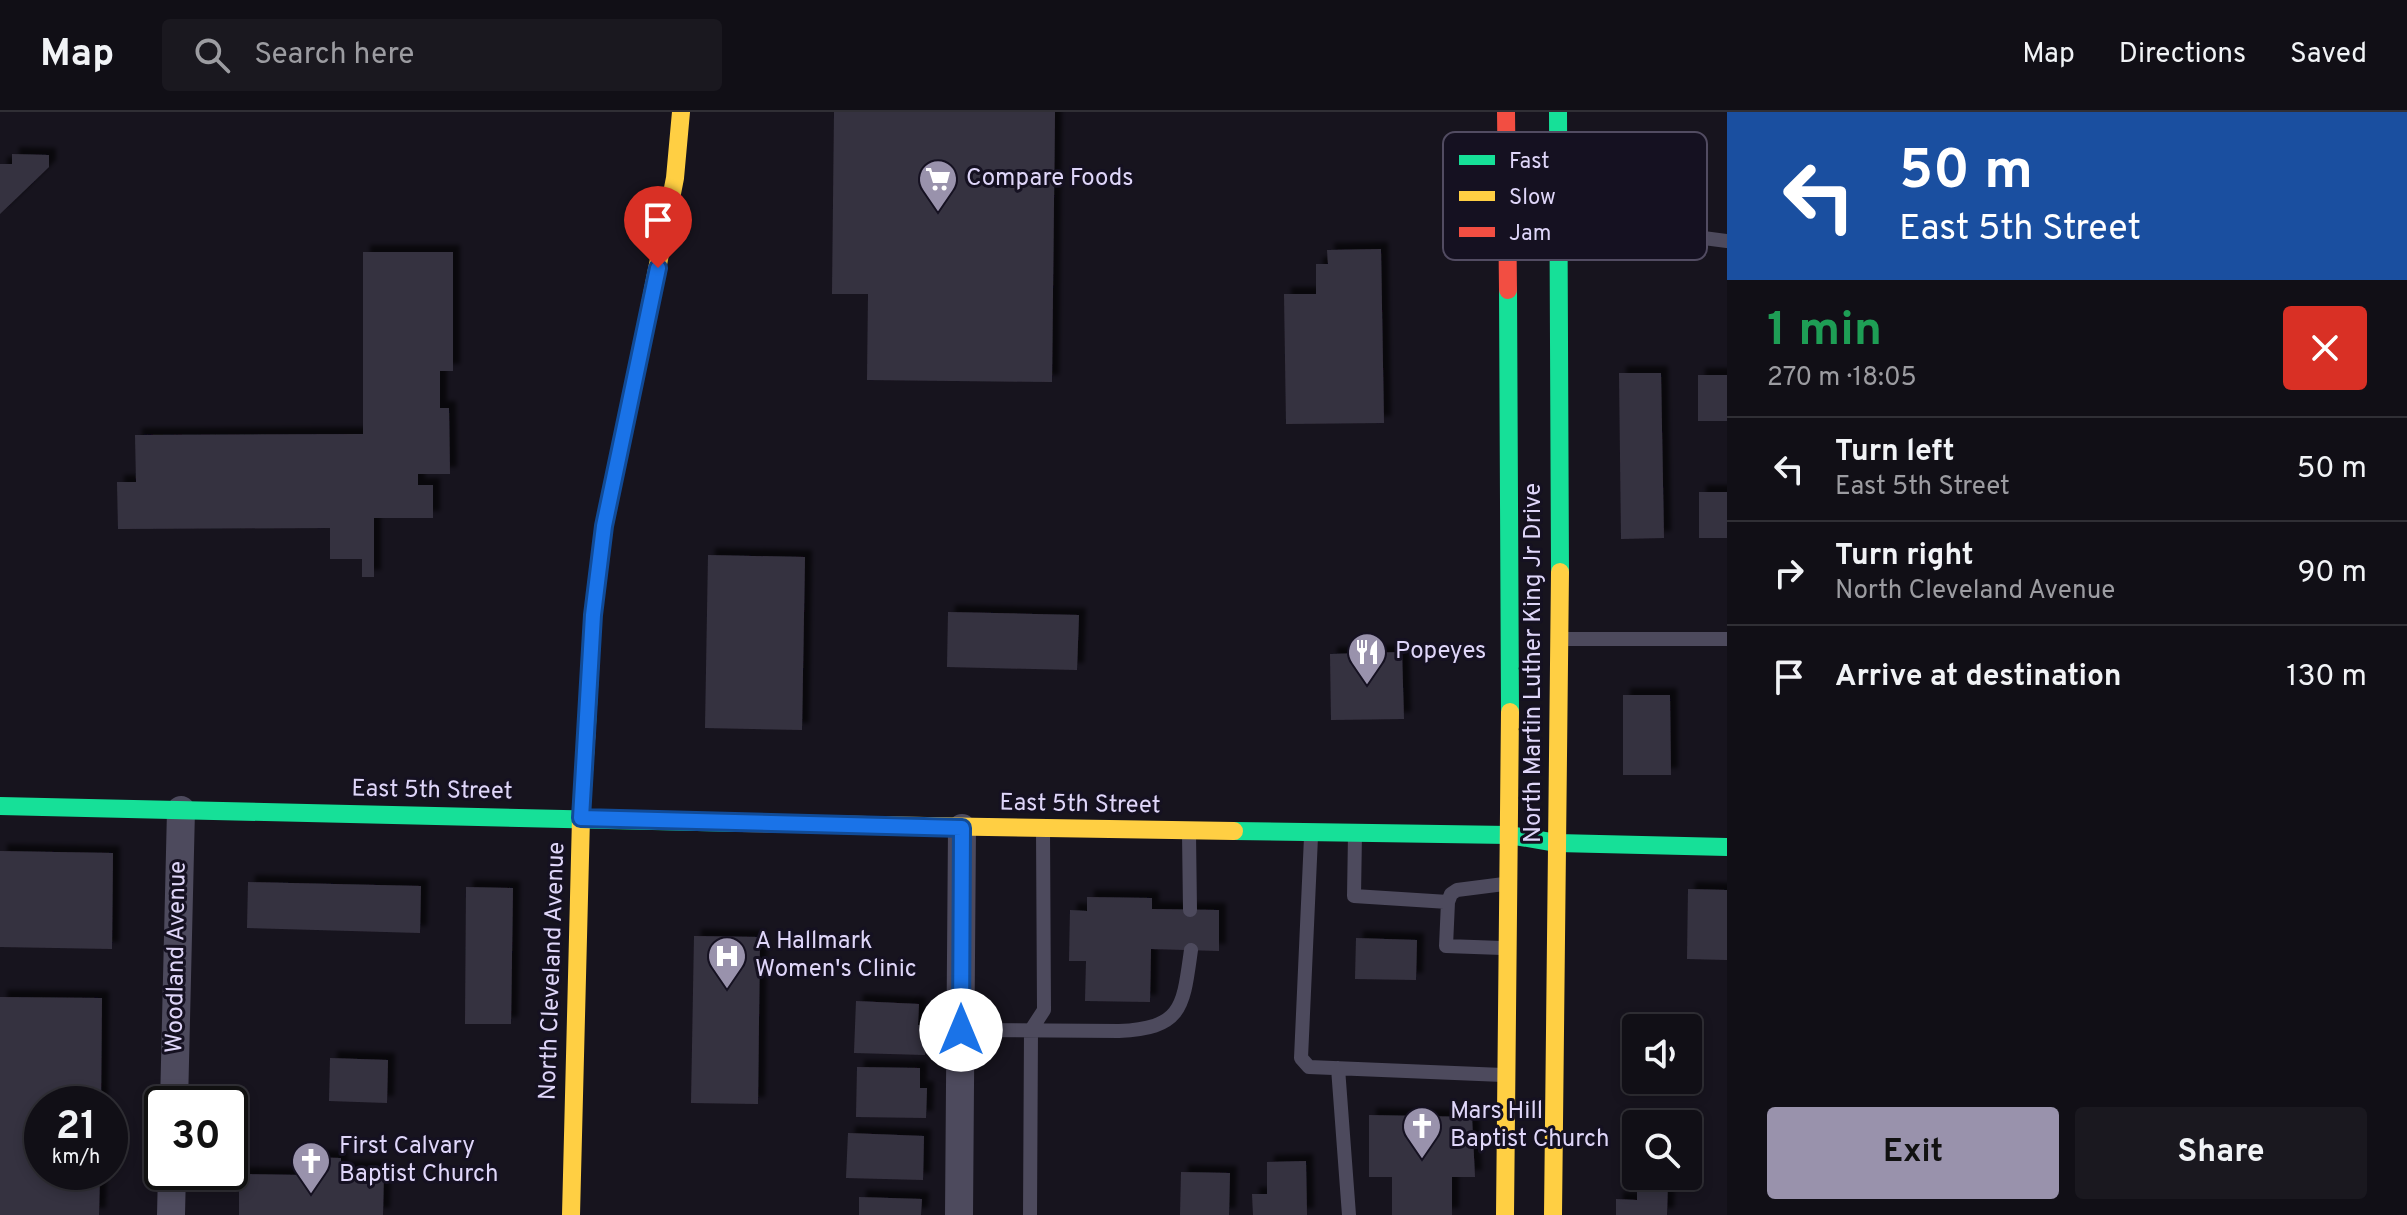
<!DOCTYPE html>
<html lang="en">
<head>
<meta charset="utf-8">
<style>
	:root { --surface:#110f16; --page:#1a181f; --text:#f1f3f6; --muted:#9c9ca1; --line:#302f35; --accent:#9992ac }
	body { margin:0; font-family:Overpass,sans-serif; background:var(--page); color:var(--text); height:100vh; display:flex; flex-direction:column; font-size:30px; white-space:nowrap }
	* { box-sizing:border-box; margin:0 }
	p { font-size:26px; color:var(--muted) }
	.icon { flex:none; width:44px; height:44px; fill:none; stroke:currentColor; stroke-width:2; stroke-linecap:round; stroke-linejoin:round }
	.map { position:relative; flex:1; overflow:hidden }
	.drawer { display:flex; flex-direction:column; background:var(--surface); width:680px }
	.drawer>* { flex:none }
	.hud { background:#1a4fa0; color:#fff; overflow:hidden }
	.buttons { position:absolute; left:1622px; top:902px; display:grid; gap:16px }
	.buttons a { display:grid; place-items:center; width:80px; height:80px; border-radius:8px; background:var(--surface); box-shadow:0 4px 12px #0003,0 0 0 2px var(--line); font-size:40px }
	.speed { position:absolute; left:24px; top:974px; display:flex; gap:16px; font-size:40px; font-weight:700; text-align:center }
	.speed>* { display:grid; place-content:center; width:104px; height:104px; border-radius:50%; background:var(--surface); box-shadow:0 4px 12px #0003,0 0 0 2px var(--line); line-height:1 }
	.speed small { font-size:20px; font-weight:400 }
	.speed .limit { border:4px solid #111; border-radius:12px; background:#fff; color:#111 }
	.pin { position:absolute; display:grid; place-items:center; width:68px; height:68px; color:#fff; margin:-82px -34px; border-radius:50% 50% 50% 0; rotate:-45deg; box-shadow:0 0 8px #0007 }
	.pin .icon { rotate:45deg }
	.me { position:absolute; width:88px; margin:-44px; rotate:0deg; stroke-linejoin:round; filter:drop-shadow(0 0 6px #0008) }
	.turn { display:flex; align-items:center; gap:28px; height:168px; padding:0 40px; font-size:36px }
	.turn .icon { width:104px; height:104px; stroke-width:2.5 }
	.turn b { display:block; font-size:56px; line-height:68px }
	.round { display:grid; place-items:center; flex:none; width:84px; height:84px; border-radius:8px; background:var(--page) }
	.head { display:flex; align-items:center; justify-content:space-between; height:136px; padding:0 40px }
	h1 { font-size:48px; font-weight:700; line-height:60px; color:#1e9e55 }
	.button { display:flex; gap:16px; margin-top:auto; padding:16px 40px }
	.button a { flex:1; height:92px; border-radius:8px; background:var(--accent); color:#111; font-size:32px; font-weight:700; line-height:92px; text-align:center }
	.button a+a { background:var(--page); color:var(--text) }
	ul { padding:0; list-style:none }
	li { display:flex; align-items:center; gap:24px; height:104px; padding:0 40px; border-top:2px solid var(--line) }
	li div { flex:1 }
	li b { display:block; font-size:30px }
	li em { font-style:normal }
	header { display:flex; align-items:center; gap:48px; box-sizing:border-box; height:112px; padding:0 40px; background:var(--surface); border-bottom:2px solid var(--line) }
	header strong { font-size:38px }
	nav { display:flex; gap:44px; margin-inline-start:auto; font-size:28px }
	.search { width:560px; height:72px; background:var(--page); display:flex; align-items:center; gap:20px; box-sizing:border-box; padding:0 28px; border-radius:8px; color:var(--muted); font-size:30px }
	main { display:flex; flex:1; min-height:0 }
	.map>svg:first-child { display:block }
	.building { fill:#363240; filter:url(#shadow) }
	.lines { fill:none; stroke-linecap:round; stroke-linejoin:round }
	.lane { stroke:#4d4a5d; stroke-width:14 }
	.street { stroke:#4d4a5d; stroke-width:28 }
	.fast { stroke:#16e098; stroke-width:18 }
	.slow { stroke:#ffcf43; stroke-width:18 }
	.jam { stroke:#f24e42; stroke-width:18 }
	.route-casing { stroke:#114b97; stroke-width:20 }
	.route { stroke:#1a73e8; stroke-width:14 }
	.labels { text-anchor:middle; dominant-baseline:central; stroke-width:6; stroke-linejoin:round; paint-order:stroke }
	.poi-label { font-size:24px; fill:#dfd6f9; stroke:#151121; text-anchor:start }
	.street-label { font-size:24px; fill:#dfd6f9; stroke:#151121 }
	.key { fill:#151121; stroke:#524c62; stroke-width:2 }
	.key-label { font-size:22px; fill:#dfd6f9 }
</style>
</head>
<body>
<header>
<strong>Map</strong>
<div class="search"><svg class="icon" aria-label="search" viewBox="0 0 24 24"><circle cx="10" cy="10" r="6"/><path d="M15 15l6 6"/></svg>Search here</div>
<nav><a>Map</a><a>Directions</a><a>Saved</a></nav>
</header>
<main>
<div class="map">
<svg width="1727" height="1103" viewBox="0 0 1727 1103">
	<defs>
		<filter id="shadow"><feDropShadow dx="7" dy="-7" stdDeviation="2" flood-color="#0009"/></filter>
	</defs>
	<rect width="100%" height="100%" fill="#17141e"/>
	<!-- building -->
	<path class="building" d="M834 0H1055L1052 270 867 268 868 182H832Z
		M12 42 49 43V55L0 102V52H12Z
		M1381 137 1384 311 1286 312 1284 182H1316V152H1328L1327 138Z
		M363 140H453V259H440V296H449L450 362H418V373H433V406H374V465H362V447H330V416L118 417 117 370H136L135 323 363 322Z
		M1619 261H1661L1664 426 1621 427Z
		M1698 263H1727V309H1698Z
		M1699 380H1727V426H1699Z
		M708 443 805 445 802 618 705 616Z
		M948 500 1079 503 1077 558 947 555Z
		M1402 540 1404 607 1331 608 1330 542Z
		M1623 583H1670L1671 663H1623Z
		M0 739 113 741 112 837 0 835Z
		M248 770 421 774 420 821 247 816Z
		M466 775 513 776 511 912H465Z
		M1688 777 1727 778V848L1687 847Z
		M1087 785 1152 786V797L1219 798V839L1151 837 1150 890 1085 889 1086 849H1069L1070 798 1087 799Z
		M694 824 760 825 758 992 691 991Z
		M1356 826 1417 828 1416 868 1355 867Z
		M0 885 102 886 101 992H42V1060H100L99 1103H0Z
		M856 889 919 892 918 913H927L925 943 854 941Z
		M330 946 388 948 387 991 329 989Z
		M857 955 920 956V976H927L926 1006 856 1005Z
		M1369 1003 1472 1005 1475 1065H1452V1103H1392V1065H1369Z
		M848 1021 924 1024 923 1068 846 1066Z
		M303 1045 341 1046V1056L384 1057 383 1103H239V1062L303 1063Z
		M1306 1049 1307 1103H1253L1252 1082H1267V1050Z
		M1181 1060 1230 1061 1229 1103H1180Z
		M1637 1068 1668 1069 1667 1103H1616V1087L1637 1088Z
		M859 1085 922 1087 921 1103H859Z"/>
	<g class="lines">
		<!-- lane -->
		<path class="lane" d="M1562 120 1673 122 1727 129
			M1564 527H1727
			M1189 722 1190 798
			M1355 722 1354 784 1448 790 1446 834 1502 836
			M1311 725 1301 946 1309 955 1503 963
			M1448 790 1451 782 1457 778 1504 772
			M961 918 1119 919C1183 916 1183 895 1191 838
			M1338 956 1349 1103
			M1030 1103 1031 918 1044 898 1043 719"/>
		<!-- street -->
		<path class="street" d="M174 992 181 698
			M171 1103 172 1060
			M959 1103 962 716"/>
		<!-- fast -->
		<path class="fast" d="M1558 0 1560 460
			M1508 178 1510 600
			M587 613 593 503 604 414 648 203
			M0 694 741 711
			M1234 719 1509 723 1557 731 1727 735"/>
		<!-- slow -->
		<path class="slow" d="M648 203 675 66 681 0
			M741 711 1234 719
			M571 1103 581 706 587 613
			M1505 1103 1510 600
			M1553 1103 1560 460"/>
		<!-- jam -->
		<path class="jam" d="M1506 0 1508 178"/>
	</g>
	<g class="lines">
		<!-- route casing -->
		<g class="route-casing">
			<path id="route" d="M658 156 604 414 593 503 581 706 962 716 961 918"/>
		</g>
		<!-- route -->
		<use href="#route" class="route"/>
	</g>
	<!-- icons -->
	<defs>
		<g id="supermarket-pin" transform="scale(2)"><path d="M0 17L-7.5 6A9.5 9.5 0 1 1 7.5 6Z" fill="#9992ac" stroke="#151121"/><path d="M-6-5.5h2.5l.6 2H6L4.5 2H-2.5L-4.4-4H-6ZM-1.5 3.2a1.3 1.3 0 1 0 .1 0ZM3 3.2a1.3 1.3 0 1 0 .1 0Z" fill="#fff"/></g>
		<g id="restaurant-pin" transform="scale(2)"><path d="M0 17L-7.5 6A9.5 9.5 0 1 1 7.5 6Z" fill="#9992ac" stroke="#151121"/><path d="M-5-6h1v4h1v-4h1v4h1v-4h1v5L-1.5 .5V6h-2V.5L-5-1ZM5-6V6H3V1.5H1.5Q1.5-4 5-6Z" fill="#fff"/></g>
		<g id="hospital-pin" transform="scale(2)"><path d="M0 17L-7.5 6A9.5 9.5 0 1 1 7.5 6Z" fill="#9992ac" stroke="#151121"/><path d="M-5-5h3v3.5h4V-5h3V5h-3V1.5h-4V5h-3Z" fill="#fff"/></g>
		<g id="church-pin" transform="scale(2)"><path d="M0 17L-7.5 6A9.5 9.5 0 1 1 7.5 6Z" fill="#9992ac" stroke="#151121"/><path d="M-1.2-6h2.4v3.5h3.3v2.4h-3.3V6h-2.4V-.1h-3.3v-2.4h3.3Z" fill="#fff"/></g>
	</defs>
	<g fill-rule="evenodd">
		<use href="#supermarket-pin" x="938" y="67"/>
		<use href="#restaurant-pin" x="1367" y="540"/>
		<use href="#hospital-pin" x="727" y="844"/>
		<use href="#church-pin" x="1422" y="1014"/>
		<use href="#church-pin" x="311" y="1049"/>
	</g>
	<g class="labels">
		<!-- poi labels -->
		<g class="poi-label">
			<text x="966" y="67">Compare Foods</text>
			<text x="1395" y="540">Popeyes</text>
			<text x="755" y="830">A Hallmark<tspan x="755" dy="28">Women's Clinic</tspan></text>
			<text x="1450" y="1000">Mars Hill<tspan x="1450" dy="28">Baptist Church</tspan></text>
			<text x="339" y="1035">First Calvary<tspan x="339" dy="28">Baptist Church</tspan></text>
		</g>
		<!-- street labels -->
		<g class="street-label">
			<text transform="translate(1534 551) rotate(-90)">North Martin Luther King Jr Drive</text>
			<text transform="translate(432 679) rotate(1)">East 5th Street</text>
			<text transform="translate(1080 693) rotate(1)">East 5th Street</text>
			<text transform="translate(177 845) rotate(-89)">Woodland Avenue</text>
			<text transform="translate(553 859) rotate(-88)">North Cleveland Avenue</text>
		</g>
	</g>
	<!-- legend -->
	<rect x="1443" y="20" width="264" height="128" rx="12" class="key"/>
	<rect x="1459" y="43" width="36" height="10" fill="#16e098"/>
	<rect x="1459" y="79" width="36" height="10" fill="#ffcf43"/>
	<rect x="1459" y="115" width="36" height="10" fill="#f24e42"/>
	<g class="key-label">
		<text x="1509" y="56">Fast</text>
		<text x="1509" y="92">Slow</text>
		<text x="1509" y="128">Jam</text>
	</g>
</svg>
<div class="buttons">
<a><svg class="icon" aria-label="sound" viewBox="0 0 24 24"><path d="M4 9h4l5-4v14l-5-4H4zM17 9q2 3 0 6"/></svg></a>
<a><svg class="icon" aria-label="search" viewBox="0 0 24 24"><circle cx="10" cy="10" r="6"/><path d="M15 15l6 6"/></svg></a>
</div>
<div class="speed"><div>21<small>km/h</small></div><div class="limit">30</div></div>
<div class="pin" style="left:658px;top:156px;background:#d93025"><svg class="icon" aria-label="arrive" viewBox="0 0 24 24"><path d="M6 21V4h12l-3 4 3 4H6"/></svg></div>
<svg class="me" style="left:961px;top:918px" viewBox="-20 -20 40 40"><circle r="19" fill="#fff"/><path d="M0-13L10 11 0 6-10 11z" fill="#1a73e8"/></svg>
</div>
<section class="drawer">
<div class="hud">
<div class="turn"><svg class="icon" aria-label="left" viewBox="0 0 24 24"><path d="M17 20v-9H6M10 6l-5 5 5 5"/></svg><div><b>50 m</b>East 5th Street</div></div>
</div>
<div class="head"><div><h1>1 min</h1><p>270 m · 18:05</p></div><a class="round" style="background:#d93025;color:#fff"><svg class="icon" aria-label="close" viewBox="0 0 24 24"><path d="M6 6l12 12M18 6L6 18"/></svg></a></div>
<ul>
<li><svg class="icon" aria-label="left" viewBox="0 0 24 24"><path d="M17 20v-9H6M10 6l-5 5 5 5"/></svg><div><b>Turn left</b><p>East 5th Street</p></div><em>50 m</em></li>
<li><svg class="icon" aria-label="right" viewBox="0 0 24 24"><path d="M7 20v-9h11M14 6l5 5-5 5"/></svg><div><b>Turn right</b><p>North Cleveland Avenue</p></div><em>90 m</em></li>
<li><svg class="icon" aria-label="arrive" viewBox="0 0 24 24"><path d="M6 21V4h12l-3 4 3 4H6"/></svg><div><b>Arrive at destination</b></div><em>130 m</em></li>
</ul>
<div class="button"><a>Exit</a><a>Share</a></div>
</section>
</main>
</body>
</html>
